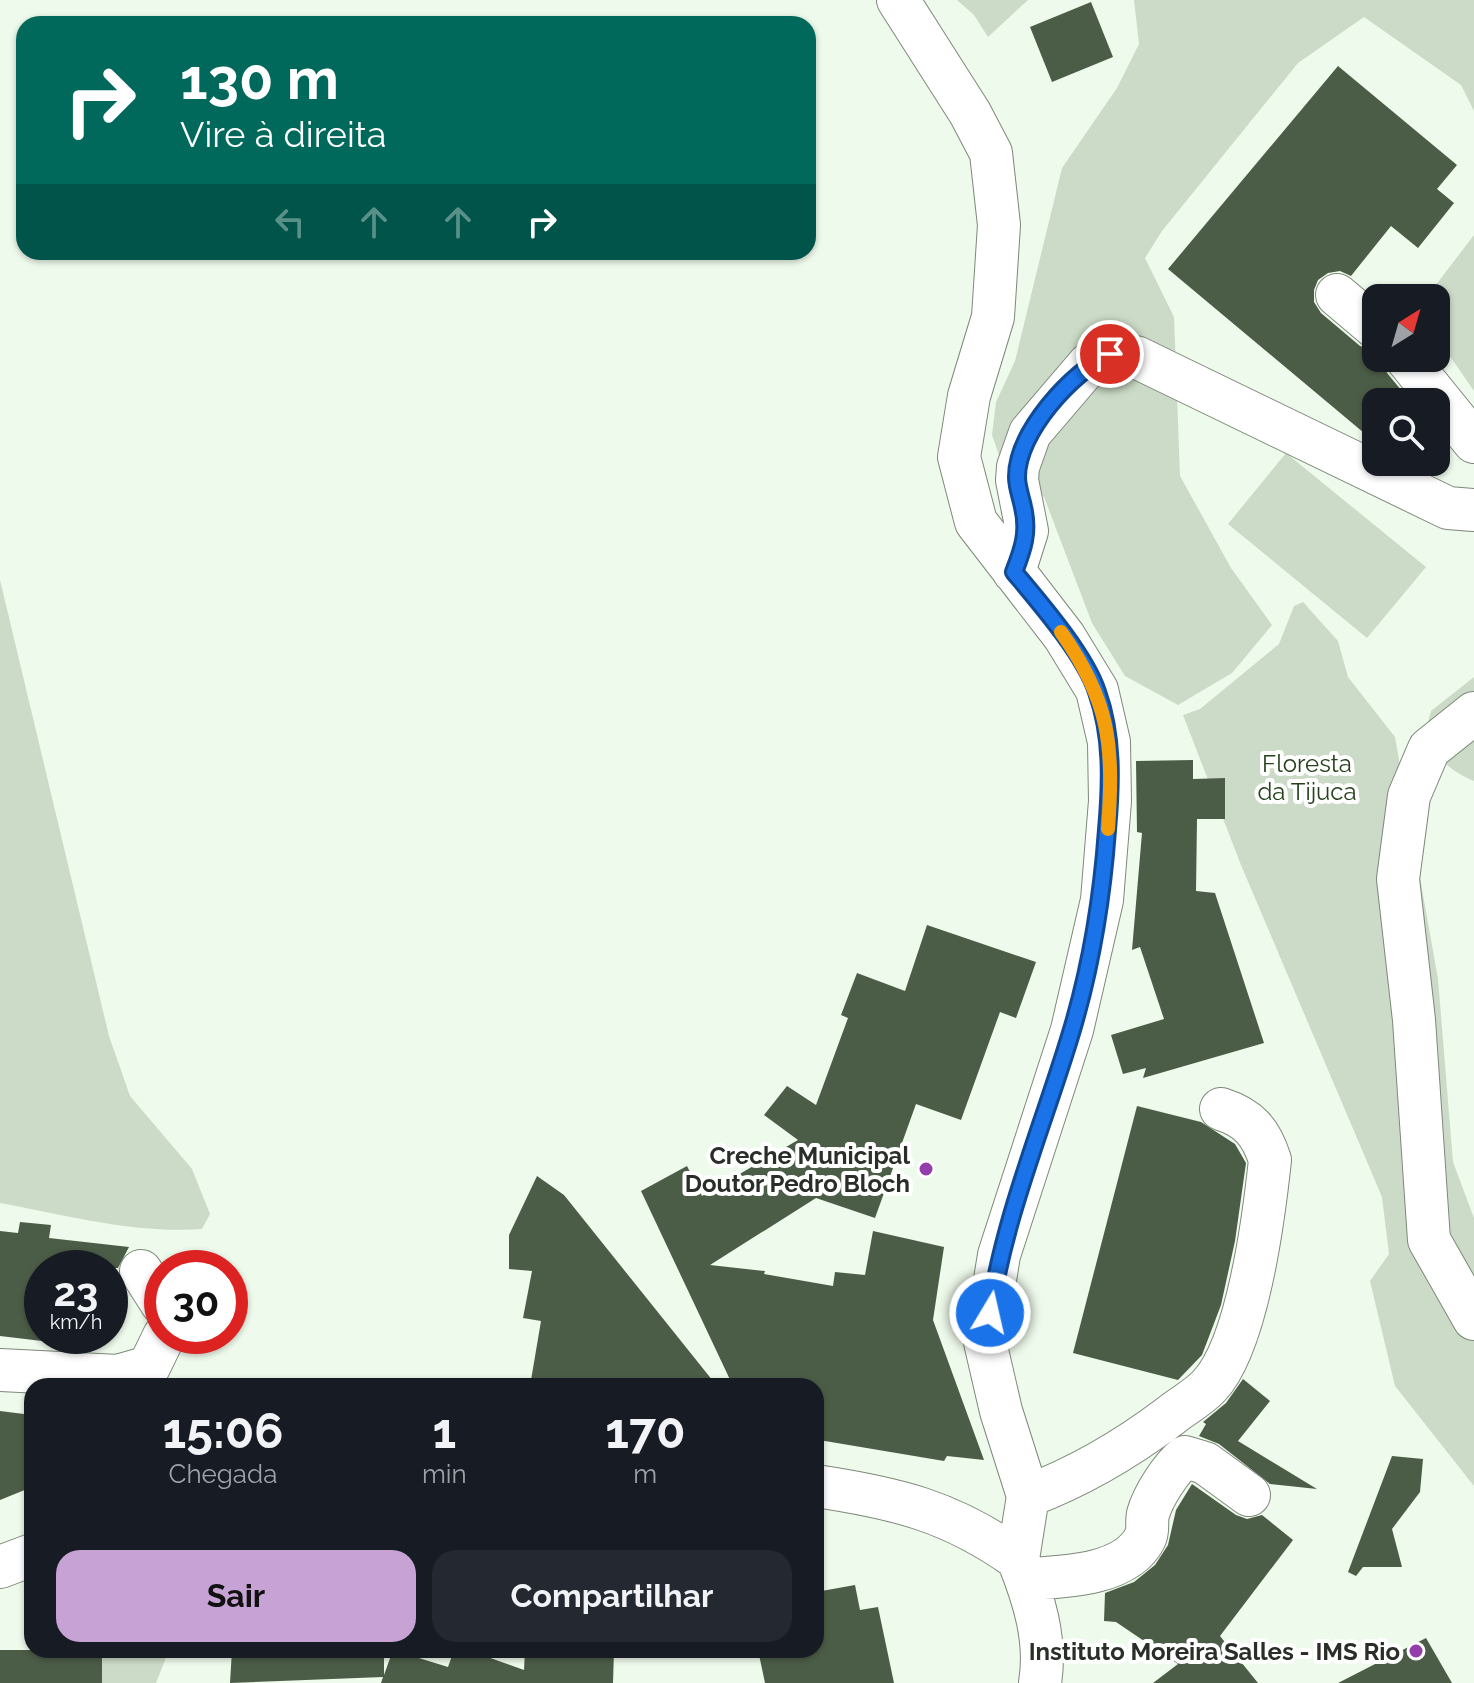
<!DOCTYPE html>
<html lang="pt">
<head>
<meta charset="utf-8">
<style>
	:root { --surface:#171b24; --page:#242831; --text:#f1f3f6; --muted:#9ea1a6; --accent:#c7a2d4 }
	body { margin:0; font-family:Raleway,sans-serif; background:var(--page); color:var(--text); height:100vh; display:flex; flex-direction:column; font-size:30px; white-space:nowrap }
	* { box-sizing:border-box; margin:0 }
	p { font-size:26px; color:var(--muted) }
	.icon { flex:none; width:44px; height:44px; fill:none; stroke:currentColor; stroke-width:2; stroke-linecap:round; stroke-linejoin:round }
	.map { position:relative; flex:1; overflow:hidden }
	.side { position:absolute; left:24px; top:1378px; width:800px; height:280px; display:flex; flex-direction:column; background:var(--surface); border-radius:24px; box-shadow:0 2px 6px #0004 }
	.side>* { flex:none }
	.banner { position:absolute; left:16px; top:16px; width:800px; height:244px; border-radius:24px; box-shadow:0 2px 6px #0004; background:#00695c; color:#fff; overflow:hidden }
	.needle { width:52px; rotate:37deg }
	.tools { position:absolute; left:1362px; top:284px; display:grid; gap:16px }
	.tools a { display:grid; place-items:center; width:88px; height:88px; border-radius:16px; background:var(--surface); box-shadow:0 2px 6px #0004; font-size:40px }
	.speed { position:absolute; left:24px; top:1250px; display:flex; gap:16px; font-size:40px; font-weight:700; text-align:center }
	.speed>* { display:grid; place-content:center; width:104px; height:104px; border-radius:50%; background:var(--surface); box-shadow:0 2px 6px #0004; line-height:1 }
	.speed small { font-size:20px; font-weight:400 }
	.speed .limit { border:12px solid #d22; background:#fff; color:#111 }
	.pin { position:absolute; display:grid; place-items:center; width:68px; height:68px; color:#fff; margin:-34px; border:4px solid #fff; border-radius:50%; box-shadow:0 2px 8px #0007 }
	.me { position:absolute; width:88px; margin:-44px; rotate:9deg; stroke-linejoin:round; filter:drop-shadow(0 0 6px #0008) }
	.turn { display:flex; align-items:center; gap:28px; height:168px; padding:0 32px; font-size:36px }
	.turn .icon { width:104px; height:104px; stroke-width:2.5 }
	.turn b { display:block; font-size:56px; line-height:68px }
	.lanes { display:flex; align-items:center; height:76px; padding:0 32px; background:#0003; justify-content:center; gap:40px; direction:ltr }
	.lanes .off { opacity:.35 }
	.eta { display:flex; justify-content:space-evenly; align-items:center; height:136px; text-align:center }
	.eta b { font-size:48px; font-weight:700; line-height:56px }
	.cta { display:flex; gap:16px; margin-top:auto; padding:16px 32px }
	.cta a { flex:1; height:92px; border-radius:24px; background:var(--accent); color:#111; font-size:32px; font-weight:700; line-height:92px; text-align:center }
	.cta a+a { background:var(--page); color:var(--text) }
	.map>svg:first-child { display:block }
	.green { fill:#ccdbc7 }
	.building { fill:#4c5d47 }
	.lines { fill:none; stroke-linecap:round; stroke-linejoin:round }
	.minor-casing { stroke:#7e887a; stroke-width:44 }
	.minor { stroke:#fff; stroke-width:42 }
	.route-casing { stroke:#114b97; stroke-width:20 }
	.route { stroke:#1a73e8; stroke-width:14 }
	.slow { stroke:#f59e0b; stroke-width:14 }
	.poi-dot { fill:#933eab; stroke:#fff; stroke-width:3 }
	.labels { text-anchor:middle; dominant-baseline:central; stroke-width:8; stroke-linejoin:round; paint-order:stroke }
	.park-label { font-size:24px; fill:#25421b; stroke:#fff }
	.poi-label { font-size:24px; font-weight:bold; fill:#2a2e28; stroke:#fff; text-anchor:end }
</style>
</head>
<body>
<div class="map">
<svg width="1474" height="1683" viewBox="0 0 1474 1683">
	<rect width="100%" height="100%" fill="#eefaeb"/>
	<!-- green -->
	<path class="green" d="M957 0H1028L988 37 974 15Z
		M1134 0H1474V111L1461 85 1364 17 1298 63 1162 231 1145 258 1174 317 1180 476 1231 568 1272 625 1232 673 1178 705 1125 676 1092 623 1044 497 1002 464 992 435 996 402 1015 361 1062 168 1117 88 1139 44Z
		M1474 235V391L1436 336 1434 298 1435 286Z
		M1286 453 1426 567 1367 638 1228 524Z
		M0 580 109 1036 130 1096 192 1169 210 1214 202 1229C134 1234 66 1215 0 1203Z
		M1303 602 1338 641 1348 677 1395 737 1438 979 1453 1162 1474 1218V1486L1395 1386 1370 1281 1389 1254 1382 1197 1241 865 1183 715 1200 709 1279 644 1294 606Z
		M1474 677V781C1448 770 1437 758 1425 733L1431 711Z
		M50 1650H169L156 1683H0Z"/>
	<!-- building -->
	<path class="building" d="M1091 2 1113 57 1052 82 1030 27Z
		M1338 66 1457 165 1437 189 1454 203 1418 248 1391 226 1351 276 1340 271 1328 273 1318 280 1314 290V302L1321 313 1360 346 1376 351V358H1383L1387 373 1411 402H1376V443L1168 269Z
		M1193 760V779L1225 778V819H1197L1196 891 1215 893 1264 1043 1143 1078 1146 1068 1123 1074 1111 1035 1164 1019 1140 947 1132 950 1142 833 1137 832 1136 761Z
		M927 925 1036 962 1016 1018 1000 1012 961 1120 916 1104 875 1218 816 1198 710 1265 765 1271 764 1274 833 1286 835 1272 865 1275 873 1231 944 1247 933 1320 984 1460 947 1456 944 1461 819 1440 824 1410 816 1408V1386H733L641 1191 687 1166 702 1196 798 1140 764 1115 787 1086 816 1105 848 1018 841 1015 857 973 905 991Z
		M1137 1106 1201 1122 1235 1144 1246 1163 1235 1241 1221 1305 1202 1355 1178 1380 1073 1353Z
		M537 1176 564 1195 717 1386H530L541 1321 523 1318 532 1271 509 1269V1235Z
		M20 1222 51 1225 49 1238 129 1247 118 1268H42V1341L0 1336V1231L18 1233Z
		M1243 1379 1270 1401 1238 1441 1317 1489 1270 1484 1219 1444 1199 1436 1206 1424 1203 1422 1226 1403Z
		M0 1411 32 1415V1487L0 1500Z
		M1392 1456 1423 1459 1420 1492 1392 1529 1402 1567H1363L1356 1576 1348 1572Z
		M1192 1484 1236 1515 1247 1519 1262 1515 1293 1540 1220 1636 1258 1683H1153L1178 1664 1116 1622 1104 1621 1105 1593 1134 1582 1155 1565 1168 1545 1176 1510Z
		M855 1585 860 1610 878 1607 894 1683H765L758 1650H816V1592Z
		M1426 1638 1452 1683H1338Z
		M0 1650H102V1683H0Z
		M232 1650H384V1675L393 1650 448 1667 454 1650H468L524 1670 525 1650H614L613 1683H381L383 1677 230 1683Z"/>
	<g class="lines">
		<!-- minor casing -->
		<g class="minor-casing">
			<path id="minor" d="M898 0 970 113 991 153 999 225 993 317 969 396 959 457 976 522 1064 636 1097 690 1109 742 1110 801 1102 900 1072 1030 999 1255 985 1342 1001 1411 1028 1496 1018 1559
				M1337 295 1376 328
				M1406 358 1474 442
				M1014 572 1027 531 1017 480 1018 467 1030 433 1089 364 1110 354 1136 357 1448 508 1474 510
				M1474 713 1429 749 1409 796 1398 879 1414 1020 1429 1240 1474 1319
				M141 1271 162 1304
				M0 1370 118 1376 149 1367 164 1336
				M816 1486C896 1498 951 1511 1018 1559
				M1028 1496C1081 1476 1125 1450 1170 1416 1182 1406 1198 1398 1209 1386 1248 1345 1264 1216 1270 1160 1261 1132 1249 1118 1221 1109
				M1018 1559C1034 1599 1047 1640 1040 1683
				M0 1567 32 1555
				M1026 1579C1062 1577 1126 1576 1145 1538 1149 1531 1146 1522 1148 1514 1153 1496 1171 1468 1185 1457L1205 1463 1249 1495"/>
		</g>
		<!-- minor -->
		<use href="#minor" class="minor"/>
	</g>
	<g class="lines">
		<!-- route casing -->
		<g class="route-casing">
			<path id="route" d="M990 1313C1004 1217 1043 1126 1071 1033 1091 967 1102 899 1107 830 1111 784 1113 736 1097 692 1085 655 1040 603 1014 572 1023 549 1029 532 1023 507 1021 497 1017 487 1017 477 1017 432 1072 372 1110 354"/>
		</g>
		<!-- route -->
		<use href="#route" class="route"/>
		<!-- slow -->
		<path class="slow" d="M1061 632C1110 701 1114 746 1108 829"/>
	</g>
	<!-- markers -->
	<g class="poi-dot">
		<circle cx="926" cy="1169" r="8"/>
		<circle cx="1416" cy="1651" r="8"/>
	</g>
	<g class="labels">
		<!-- park labels -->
		<g class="park-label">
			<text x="1307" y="763">Floresta<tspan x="1307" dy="28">da Tijuca</tspan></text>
		</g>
		<!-- poi labels -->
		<g class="poi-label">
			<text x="910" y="1155">Creche Municipal<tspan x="910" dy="28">Doutor Pedro Bloch</tspan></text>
			<text x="1400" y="1651">Instituto Moreira Salles - IMS Rio</text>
		</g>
	</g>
</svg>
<div class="tools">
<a><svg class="needle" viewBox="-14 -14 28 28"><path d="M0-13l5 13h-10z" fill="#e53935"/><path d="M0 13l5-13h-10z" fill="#9ea1a6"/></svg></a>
<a><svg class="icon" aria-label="search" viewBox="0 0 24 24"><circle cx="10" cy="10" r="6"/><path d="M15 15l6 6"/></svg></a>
</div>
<div class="speed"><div>23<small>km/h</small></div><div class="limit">30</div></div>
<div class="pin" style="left:1110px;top:354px;background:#d93025"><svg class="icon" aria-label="arrive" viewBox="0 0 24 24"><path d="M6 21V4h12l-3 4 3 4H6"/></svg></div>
<svg class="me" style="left:990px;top:1313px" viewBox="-20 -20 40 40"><circle r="17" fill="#1a73e8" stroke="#fff" stroke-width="3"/><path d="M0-11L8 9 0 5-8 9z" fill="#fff"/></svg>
<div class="banner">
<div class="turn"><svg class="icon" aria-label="right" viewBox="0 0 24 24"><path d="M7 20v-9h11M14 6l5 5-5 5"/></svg><div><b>130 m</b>Vire à direita</div></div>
<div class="lanes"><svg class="icon off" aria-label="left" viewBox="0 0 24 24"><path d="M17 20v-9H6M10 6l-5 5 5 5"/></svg><svg class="icon off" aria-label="ahead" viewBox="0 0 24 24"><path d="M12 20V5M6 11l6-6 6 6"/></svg><svg class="icon off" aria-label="ahead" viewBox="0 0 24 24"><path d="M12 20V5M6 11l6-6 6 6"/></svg><svg class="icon" aria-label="right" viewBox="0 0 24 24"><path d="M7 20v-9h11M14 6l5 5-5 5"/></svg></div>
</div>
<section class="side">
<div class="eta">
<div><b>15:06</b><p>Chegada</p></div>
<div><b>1</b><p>min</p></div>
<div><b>170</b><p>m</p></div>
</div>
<div class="cta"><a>Sair</a><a>Compartilhar</a></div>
</section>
</div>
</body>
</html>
